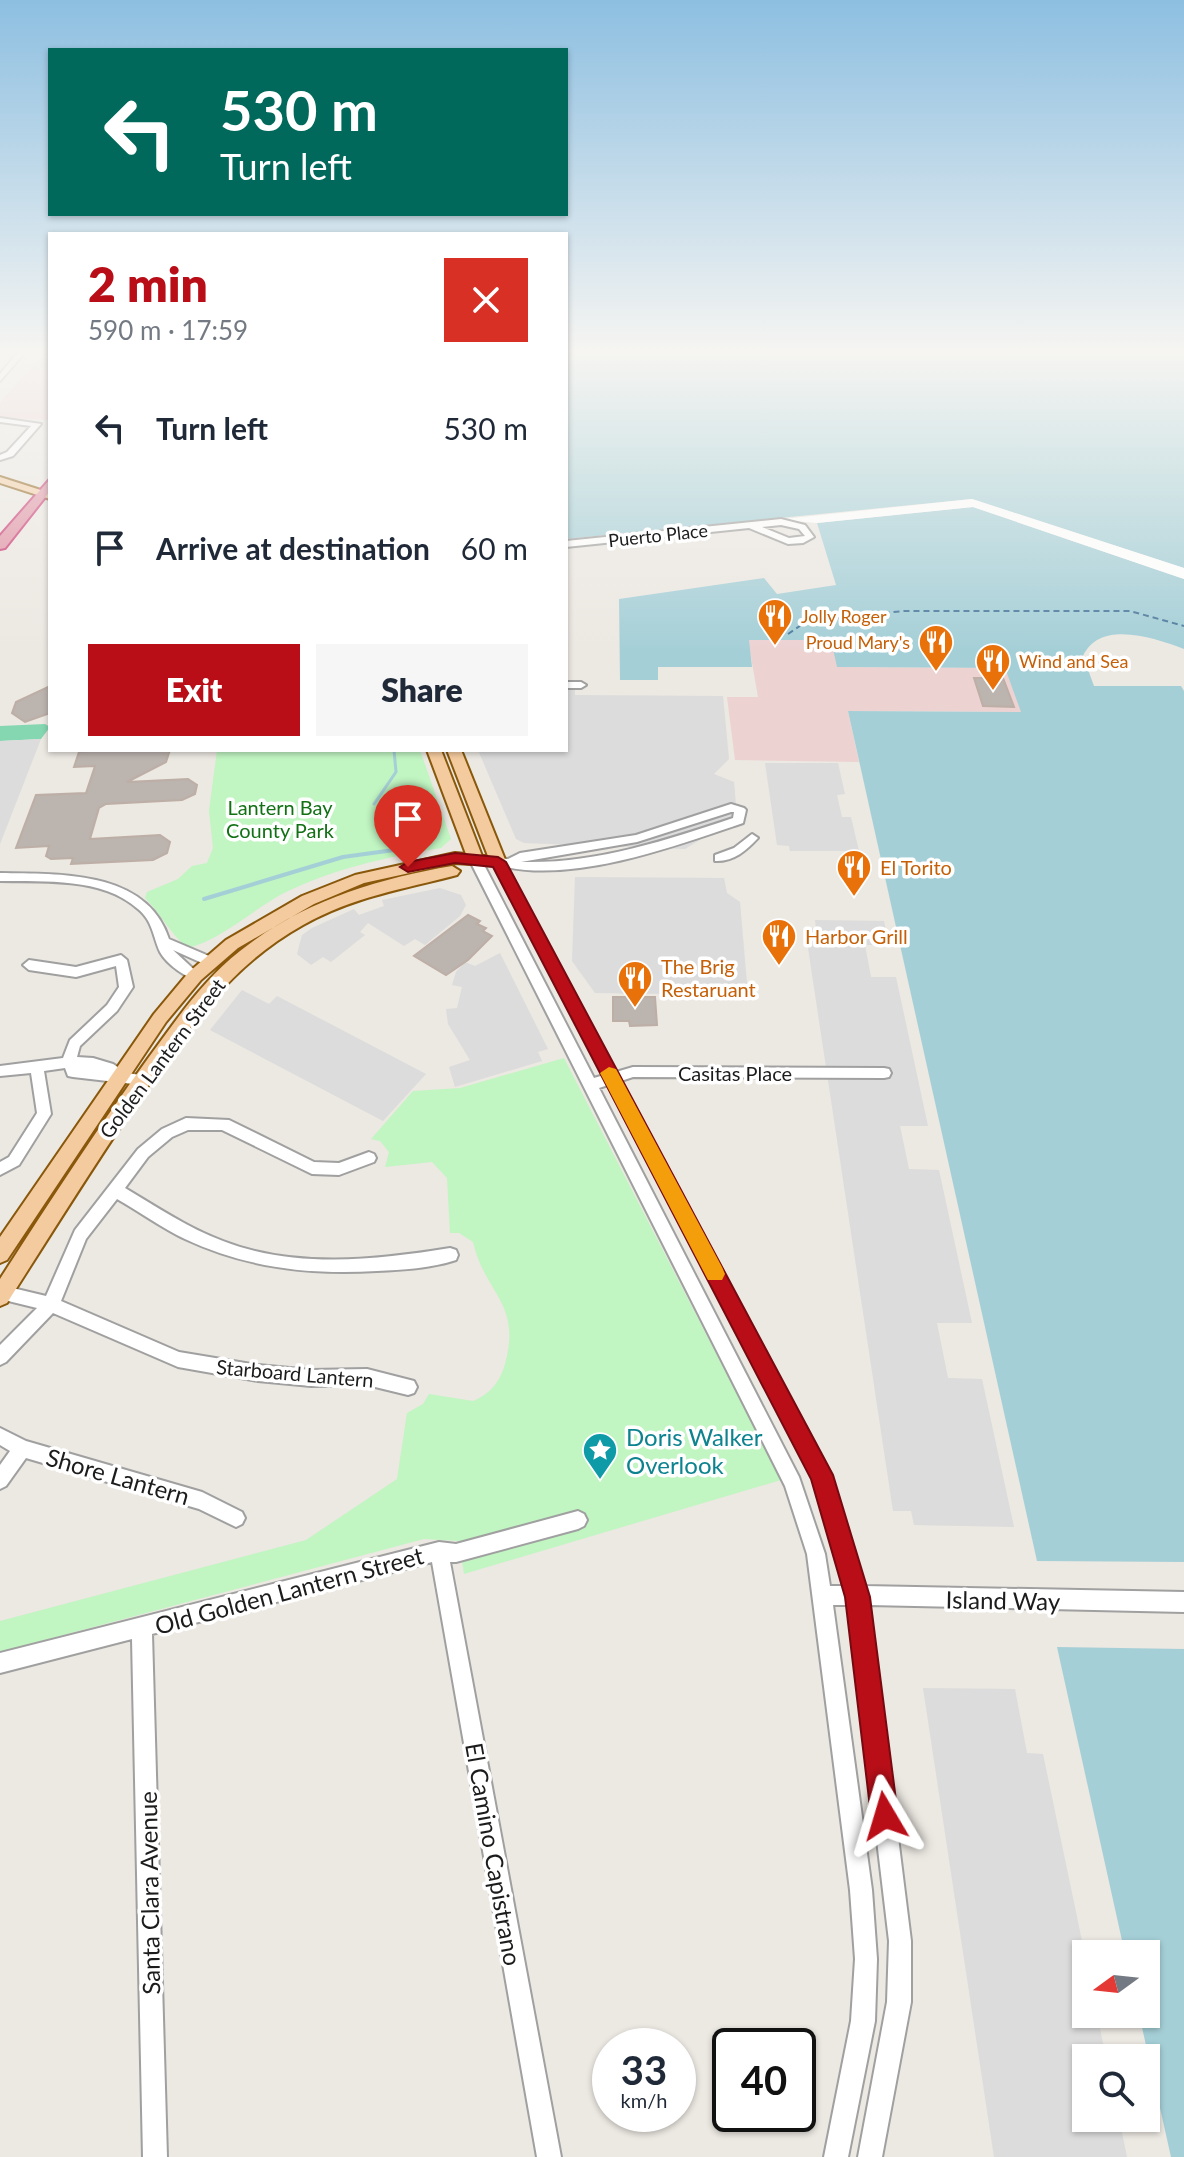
<!DOCTYPE html>
<html lang="en">
<head>
<meta charset="utf-8">
<style>
	:root { --surface:#fff; --page:#f6f6f7; --text:#1f2937; --muted:#747a83; --accent:#b90e18 }
	body { margin:0; font-family:Lato,sans-serif; background:var(--page); color:var(--text); height:100vh; display:flex; flex-direction:column; font-size:30px; white-space:nowrap }
	* { box-sizing:border-box; margin:0 }
	p { font-size:26px; color:var(--muted) }
	.icon { flex:none; width:44px; height:44px; fill:none; stroke:currentColor; stroke-width:2; stroke-linecap:round; stroke-linejoin:round }
	.map { position:relative; flex:1; overflow:hidden }
	.drawer { position:absolute; left:48px; top:232px; width:520px; height:520px; display:flex; flex-direction:column; background:var(--surface); border-radius:0px; box-shadow:0 2px 6px #0004 }
	.drawer>* { flex:none }
	.guide { position:absolute; left:48px; top:48px; width:520px; height:168px; border-radius:0px; box-shadow:0 2px 6px #0004; background:#00695c; color:#fff; overflow:hidden }
	.needle { width:52px; rotate:255deg }
	.tools { position:absolute; left:1072px; top:1940px; display:grid; gap:16px }
	.tools a { display:grid; place-items:center; width:88px; height:88px; border-radius:0px; background:var(--surface); box-shadow:0 2px 6px #0004; font-size:40px }
	.speed { position:absolute; left:592px; top:2028px; display:flex; gap:16px; font-size:40px; font-weight:700; text-align:center }
	.speed>* { display:grid; place-content:center; width:104px; height:104px; border-radius:50%; background:var(--surface); box-shadow:0 2px 6px #0004; line-height:1 }
	.speed small { font-size:20px; font-weight:400 }
	.speed .limit { border:4px solid #111; border-radius:12px; background:#fff; color:#111 }
	.pin { position:absolute; display:grid; place-items:center; width:68px; height:68px; color:#fff; margin:-82px -34px; border-radius:50% 50% 50% 0; rotate:-45deg; box-shadow:0 0 8px #0007 }
	.pin .icon { rotate:45deg }
	.me { position:absolute; width:88px; margin:-44px; rotate:353deg; stroke-linejoin:round; filter:drop-shadow(0 0 6px #0008) }
	.turn { display:flex; align-items:center; gap:28px; height:168px; padding:0 40px; font-size:36px }
	.turn .icon { width:104px; height:104px; stroke-width:2.5 }
	.turn b { display:block; font-size:56px; line-height:68px }
	.round { display:grid; place-items:center; flex:none; width:84px; height:84px; border-radius:0px; background:var(--page) }
	.overview { display:flex; align-items:center; justify-content:space-between; height:136px; padding:0 40px }
	h1 { font-size:48px; font-weight:800; line-height:60px; color:var(--accent) }
	.cta { display:flex; gap:16px; margin-top:auto; padding:16px 40px }
	.cta a { flex:1; height:92px; border-radius:0px; background:var(--accent); color:#fff; font-size:32px; font-weight:800; line-height:92px; text-align:center }
	.cta a+a { background:var(--page); color:var(--text) }
	ul { padding:0; list-style:none }
	li { display:flex; align-items:center; gap:24px; height:120px; padding:0 40px }
	li div { flex:1 }
	li b { display:block; font-size:30px }
	li em { font-style:normal }
	.map>svg:first-child { display:block }
	.commercial { fill:#edd2d2 }
	.park { fill:#c1f5c2 }
	.pitch { fill:#85d7b2 }
	.parking { fill:#dcdcdc }
	.water { fill:#a5cfd7 }
	.pier { fill:#fff }
	.lines { fill:none; stroke-linecap:round; stroke-linejoin:round }
	.stream-far1 { stroke:#a5cfd7; stroke-width:3 }
	.stream { stroke:#a5cfd7; stroke-width:4 }
	.ferry { stroke:#4d7a9d; stroke-width:2; stroke-dasharray:6 4; stroke-linecap:butt }
	.building { fill:#bcb4af; stroke:#bdaea6; stroke-width:2 }
	.minor-casing { stroke:#a0a0a0; stroke-width:4 }
	.major-casing { stroke:#89580b; stroke-width:4 }
	.highway-casing { stroke:#c9306e; stroke-width:4 }
	.minor { fill:#fff; fill-rule:evenodd }
	.major { fill:#f4cb9f; fill-rule:evenodd }
	.highway { fill:#df8ea2; fill-rule:evenodd }
	.route { fill:#b90e18; stroke:#780910; stroke-width:2 }
	.slow { fill:#f59e0b }
	.labels { text-anchor:middle; dominant-baseline:central; stroke-width:7; stroke-linejoin:round; paint-order:stroke }
	.far-street-label { font-size:18px; fill:#1c1c1c; stroke:#fff }
	.far-food-label { font-size:18px; fill:#c56008; stroke:#fff; text-anchor:start }
	.park-label { font-size:20px; fill:#137115; stroke:#fff }
	.food-label { font-size:20px; fill:#c56008; stroke:#fff; text-anchor:start }
	.street-label { font-size:20px; fill:#1c1c1c; stroke:#fff }
	.near-culture-label { font-size:24px; fill:#0d838f; stroke:#fff; text-anchor:start }
	.near-street-label { font-size:24px; fill:#1c1c1c; stroke:#fff }
</style>
</head>
<body>
<div class="map">
<svg width="1184" height="2157" viewBox="0 0 1184 2157">
	<rect width="100%" height="100%" fill="#ece8e2"/>
	<!-- commercial -->
	<path class="commercial" d="M39 359H50V420L0 418V402Z
		M748 640H831L838 667 1005 668 1022 712 848 711 859 762 735 760 727 697H758Z"/>
	<!-- park -->
	<path class="park" d="M217 750H420L451 839 441 848C387 857 332 869 282 894 251 911 221 940 187 948 170 933 161 914 145 898L147 892 178 879 192 866 207 863 213 848 209 811Z
		M564 1058 781 1480 464 1574 459 1541 424 1539 0 1652V1621L306 1540 397 1479 407 1413 423 1404 429 1394 473 1401C490 1394 500 1382 505 1364 522 1303 485 1294 473 1242L459 1233H450L447 1178 432 1162 385 1167 389 1152 380 1141 371 1139 413 1091 460 1088Z"/>
	<!-- pitch -->
	<path class="pitch" d="M45 724 50 727 41 739 0 741V726Z"/>
	<!-- parking -->
	<path class="parking" d="M566 690H575V695L723 696 729 759 714 774 734 782 737 817 685 849 524 843 516 839 478 750H566Z
		M41 739 0 844V741Z
		M765 763H838L845 794 837 795 842 817H851L859 851H790L789 846 777 845Z
		M575 877 724 878 727 893 740 902 748 995 595 993 572 961Z
		M440 888 461 895 466 905 460 916 425 945 415 939 404 946 368 923 360 932 365 935 331 962 323 957 311 965 297 954 302 935 312 928 354 909 359 915 384 906 382 900Z
		M815 920 884 921 889 945H865L871 977H896L928 1126H900L909 1169 939 1170 972 1323H937L948 1378 982 1379 1014 1527 914 1525 911 1511H893L805 928H816Z
		M500 953 548 1049 538 1052 542 1061 455 1087 449 1067 470 1060 448 1024 446 1009 457 1008 462 987 452 985 456 972 465 962 475 966Z
		M242 990 269 1004 277 996 426 1074 383 1121 210 1030Z
		M923 1688 1015 1689 1027 1753 1043 1754 1086 1960V2014H1097L1106 2058H1086V2118H1119L1127 2157H994Z"/>
	<!-- water -->
	<path class="water" d="M566 349H1184V568L972 499 566 539Z
		M973 507 1184 579V649C1155 638 1100 619 1083 656L1094 686H1181L1184 691V1562L1037 1561 848 711 1021 712 1005 668 837 667 831 640H749L752 667H658V680H620L619 599 764 578 777 594 836 585 817 523Z
		M1057 1647 1184 1649V2157H1171L1139 2014H1146V1954H1125Z"/>
	<!-- pier -->
	<path class="pier" d="M972 499 1184 568V579L973 507 817 523 784 520 566 542Z"/>
	<g class="lines">
		<!-- stream-far1 -->
		<path class="stream-far1" d="M374 804 396 772 394 750"/>
		<!-- stream -->
		<path class="stream" d="M204 899 343 857 416 847"/>
		<!-- ferry -->
		<path class="ferry" d="M788 634 807 621 904 611H1130L1184 626"/>
	</g>
	<!-- building -->
	<path class="building" d="M974 678H1003L1014 707 983 706Z
		M50 686V713L25 722 12 713 16 702Z
		M100 750H170L166 762 127 782 188 779 197 785 195 794 182 800 106 804 99 808 90 839 160 835 170 842 167 853 153 860 71 864 73 858 51 859 46 856 49 846 16 848 36 795 86 793 95 766 74 767 79 752Z
		M468 915 480 921 477 924 486 928 483 931 492 936 468 960 446 975 414 956Z
		M613 997H655L657 1025 630 1026 629 1021H613Z"/>
	<g class="lines">
		<!-- minor casing -->
		<g class="minor-casing">
			<path id="minor" d="M21 349H28L0 381V374Z
				M0 418 41 424 13 456 0 460V455L7 452 31 426 0 422Z
				M781 519 805 525 814 537 803 543 788 544 749 528 566 547V541ZM781 525 799 529 805 536 789 538 762 527Z
				M566 682H581L586 685 581 688H566Z
				M731 804 744 808 746 810 743 823C676 846 578 882 506 867L616 1072 633 1067 884 1068 889 1069 891 1073 889 1077 884 1078 633 1077 621 1081 828 1469 864 1586 1184 1592V1612L869 1605 911 1941V2002L882 2157H858L887 2002 889 1941 849 1605H833L872 1890 877 1959 875 2021 848 2157H824L851 2021 855 1959 850 1890 807 1554 785 1486 470 861 476 857 482 861 594 1078 604 1075 492 862 498 858 508 859 520 853 636 835ZM731 812H734L733 818C664 841 595 864 521 862L637 842ZM608 1085 814 1478 845 1586H830L825 1554 799 1477 599 1088Z
				M752 834 758 838C746 851 733 862 715 861V855L734 848Z
				M0 873C59 874 147 870 169 939L216 959 217 962 211 967 173 950 201 976 200 979C188 981 166 963 160 952 153 937 153 921 138 909 102 877 45 882 0 881Z
				M121 955 127 960 133 987 117 1011 80 1046 77 1057 93 1058 113 1064 127 1073 147 1076 149 1080 147 1084 142 1085 73 1077 68 1076 65 1068 44 1071 51 1114 19 1165 0 1175V1162L9 1157 37 1113 31 1073 0 1076V1066L63 1058 70 1040 107 1005 119 987 116 966 76 977 29 970 23 965 29 960 76 967Z
				M186 1118 229 1120 314 1162 339 1163 369 1152 374 1154 376 1158 374 1162 339 1175 312 1174 222 1130H188L172 1137 148 1157 125 1188C157 1207 188 1228 223 1241 295 1269 376 1260 450 1248L456 1250 458 1255 456 1260C432 1268 402 1270 377 1271 310 1275 247 1268 185 1239 162 1228 140 1212 117 1199L86 1239 61 1301 179 1352 258 1365 311 1370 367 1369 414 1381 417 1387 414 1393 408 1395 367 1385 311 1386 258 1381 178 1367 53 1313 6 1362 0 1365V1345L37 1308 0 1299V1285L46 1296 75 1230 138 1149 162 1129Z
				M0 1428 26 1441 202 1492 242 1512 245 1518 242 1524 236 1527 199 1509 26 1458 6 1486 0 1489V1465L10 1451 0 1445Z
				M578 1511 584 1514 587 1520 584 1526 578 1529 456 1562H450L561 2157H537L432 1562 152 1634 167 2157H143L132 1639 0 1673V1653L439 1542 456 1544Z"/>
		</g>
		<!-- major casing -->
		<g class="major-casing">
			<path id="major" d="M0 477 50 493V499L0 483Z
				M427 750H441L482 856H488L447 750H461L506 862 503 866 455 863 364 883 314 904 238 948 201 980 166 1022 7 1260 0 1263V1237L154 1014 189 972 226 940 302 896 355 875 455 853 466 854Z
				M452 866 460 871 457 875C404 889 352 897 303 925 227 967 183 1035 135 1105 91 1170 49 1237 7 1303L0 1306V1279C48 1204 97 1129 149 1057 177 1019 203 980 240 951 301 902 376 879 452 866Z"/>
		</g>
		<!-- highway casing -->
		<g class="highway-casing">
			<path id="highway" d="M50 479V491L5 548 0 549V536Z"/>
		</g>
		<!-- minor -->
		<use href="#minor" class="minor"/>
		<!-- major -->
		<use href="#major" class="major"/>
		<!-- highway -->
		<use href="#highway" class="highway"/>
	</g>
	<!-- sky -->
	<linearGradient id="sky" x2="0" y2="1"><stop stop-color="#8dbfe1"/><stop offset="0.54" stop-color="#f6f5f2"/><stop offset="1" stop-color="#f6f5f2" stop-opacity="0"/></linearGradient>
	<rect width="1184" height="651" fill="url(#sky)"/>
	<!-- route -->
	<path class="route" d="M455 853 498 857 506 862 833 1475 870 1597 898 1816 894 1826 885 1830 875 1826 871 1816 845 1597 811 1479 493 867 455 863 408 872 400 867 408 862Z"/>
	<!-- slow -->
	<path class="slow" d="M609 1067 616 1069 722 1267 725 1274 722 1280H708L600 1073Z"/>
	<!-- icons -->
	<defs>
		<g id="restaurant-pin" transform="scale(1.8)"><path d="M0 17L-7.5 6A9.5 9.5 0 1 1 7.5 6Z" fill="#e8710a" stroke="#fff"/><path d="M-5-6h1v4h1v-4h1v4h1v-4h1v5L-1.5 .5V6h-2V.5L-5-1ZM5-6V6H3V1.5H1.5Q1.5-4 5-6Z" fill="#fff"/></g>
		<g id="sight-pin" transform="scale(1.8)"><path d="M0 17L-7.5 6A9.5 9.5 0 1 1 7.5 6Z" fill="#0f9aa8" stroke="#fff"/><path d="M0-6L1.8-2.2L6-1.7L2.9 1.2L3.7 5.4L0 3.3L-3.7 5.4L-2.9 1.2L-6-1.7L-1.8-2.2Z" fill="#fff"/></g>
	</defs>
	<g fill-rule="evenodd">
		<use href="#restaurant-pin" x="775" y="616"/>
		<use href="#restaurant-pin" x="936" y="642"/>
		<use href="#restaurant-pin" x="993" y="661"/>
		<use href="#restaurant-pin" x="854" y="867"/>
		<use href="#restaurant-pin" x="779" y="936"/>
		<use href="#restaurant-pin" x="635" y="978"/>
		<use href="#sight-pin" x="600" y="1450"/>
	</g>
	<g class="labels">
		<!-- far-street labels -->
		<g class="far-street-label">
			<text transform="translate(658 535) rotate(-6)">Puerto Place</text>
		</g>
		<!-- far-food labels -->
		<g class="far-food-label">
			<text x="801" y="616">Jolly Roger</text>
			<text x="910" y="642" text-anchor="end">Proud Mary's</text>
			<text x="1019" y="661">Wind and Sea</text>
		</g>
		<!-- park labels -->
		<g class="park-label">
			<text x="280" y="807">Lantern Bay<tspan x="280" dy="23">County Park</tspan></text>
		</g>
		<!-- food labels -->
		<g class="food-label">
			<text x="880" y="867">El Torito</text>
			<text x="805" y="936">Harbor Grill</text>
			<text x="661" y="966">The Brig<tspan x="661" dy="23">Restaruant</tspan></text>
		</g>
		<!-- street labels -->
		<g class="street-label">
			<text transform="translate(162 1058) rotate(-53)">Golden Lantern Street</text>
			<text x="735" y="1073">Casitas Place</text>
			<text transform="translate(295 1373) rotate(5)">Starboard Lantern</text>
		</g>
		<!-- near-culture labels -->
		<g class="near-culture-label">
			<text x="626" y="1436">Doris Walker<tspan x="626" dy="28">Overlook</tspan></text>
		</g>
		<!-- near-street labels -->
		<g class="near-street-label">
			<text transform="translate(118 1476) rotate(16)">Shore Lantern</text>
			<text transform="translate(289 1590) rotate(-15)">Old Golden Lantern Street</text>
			<text transform="translate(1003 1600) rotate(1)">Island Way</text>
			<text transform="translate(494 1854) rotate(80)">El Camino Capistrano</text>
			<text transform="translate(149 1893) rotate(-91)">Santa Clara Avenue</text>
		</g>
	</g>
</svg>
<div class="tools">
<a><svg class="needle" viewBox="-14 -14 28 28"><path d="M0-13l5 13h-10z" fill="#e53935"/><path d="M0 13l5-13h-10z" fill="#747a83"/></svg></a>
<a><svg class="icon" aria-label="search" viewBox="0 0 24 24"><circle cx="10" cy="10" r="6"/><path d="M15 15l6 6"/></svg></a>
</div>
<div class="speed"><div>33<small>km/h</small></div><div class="limit">40</div></div>
<div class="pin" style="left:408px;top:867px;background:#d93025"><svg class="icon" aria-label="arrive" viewBox="0 0 24 24"><path d="M6 21V4h12l-3 4 3 4H6"/></svg></div>
<svg class="me" style="left:885px;top:1816px" viewBox="-20 -20 40 40"><path d="M0-17L14 15 0 8-14 15z" fill="#b90e18" stroke="#fff" stroke-width="4"/></svg>
<div class="guide">
<div class="turn"><svg class="icon" aria-label="left" viewBox="0 0 24 24"><path d="M17 20v-9H6M10 6l-5 5 5 5"/></svg><div><b>530 m</b>Turn left</div></div>
</div>
<section class="drawer">
<div class="overview"><div><h1>2 min</h1><p>590 m · 17:59</p></div><a class="round" style="background:#d93025;color:#fff"><svg class="icon" aria-label="close" viewBox="0 0 24 24"><path d="M6 6l12 12M18 6L6 18"/></svg></a></div>
<ul>
<li><svg class="icon" aria-label="left" viewBox="0 0 24 24"><path d="M17 20v-9H6M10 6l-5 5 5 5"/></svg><div><b>Turn left</b></div><em>530 m</em></li>
<li><svg class="icon" aria-label="arrive" viewBox="0 0 24 24"><path d="M6 21V4h12l-3 4 3 4H6"/></svg><div><b>Arrive at destination</b></div><em>60 m</em></li>
</ul>
<div class="cta"><a>Exit</a><a>Share</a></div>
</section>
</div>
</body>
</html>
